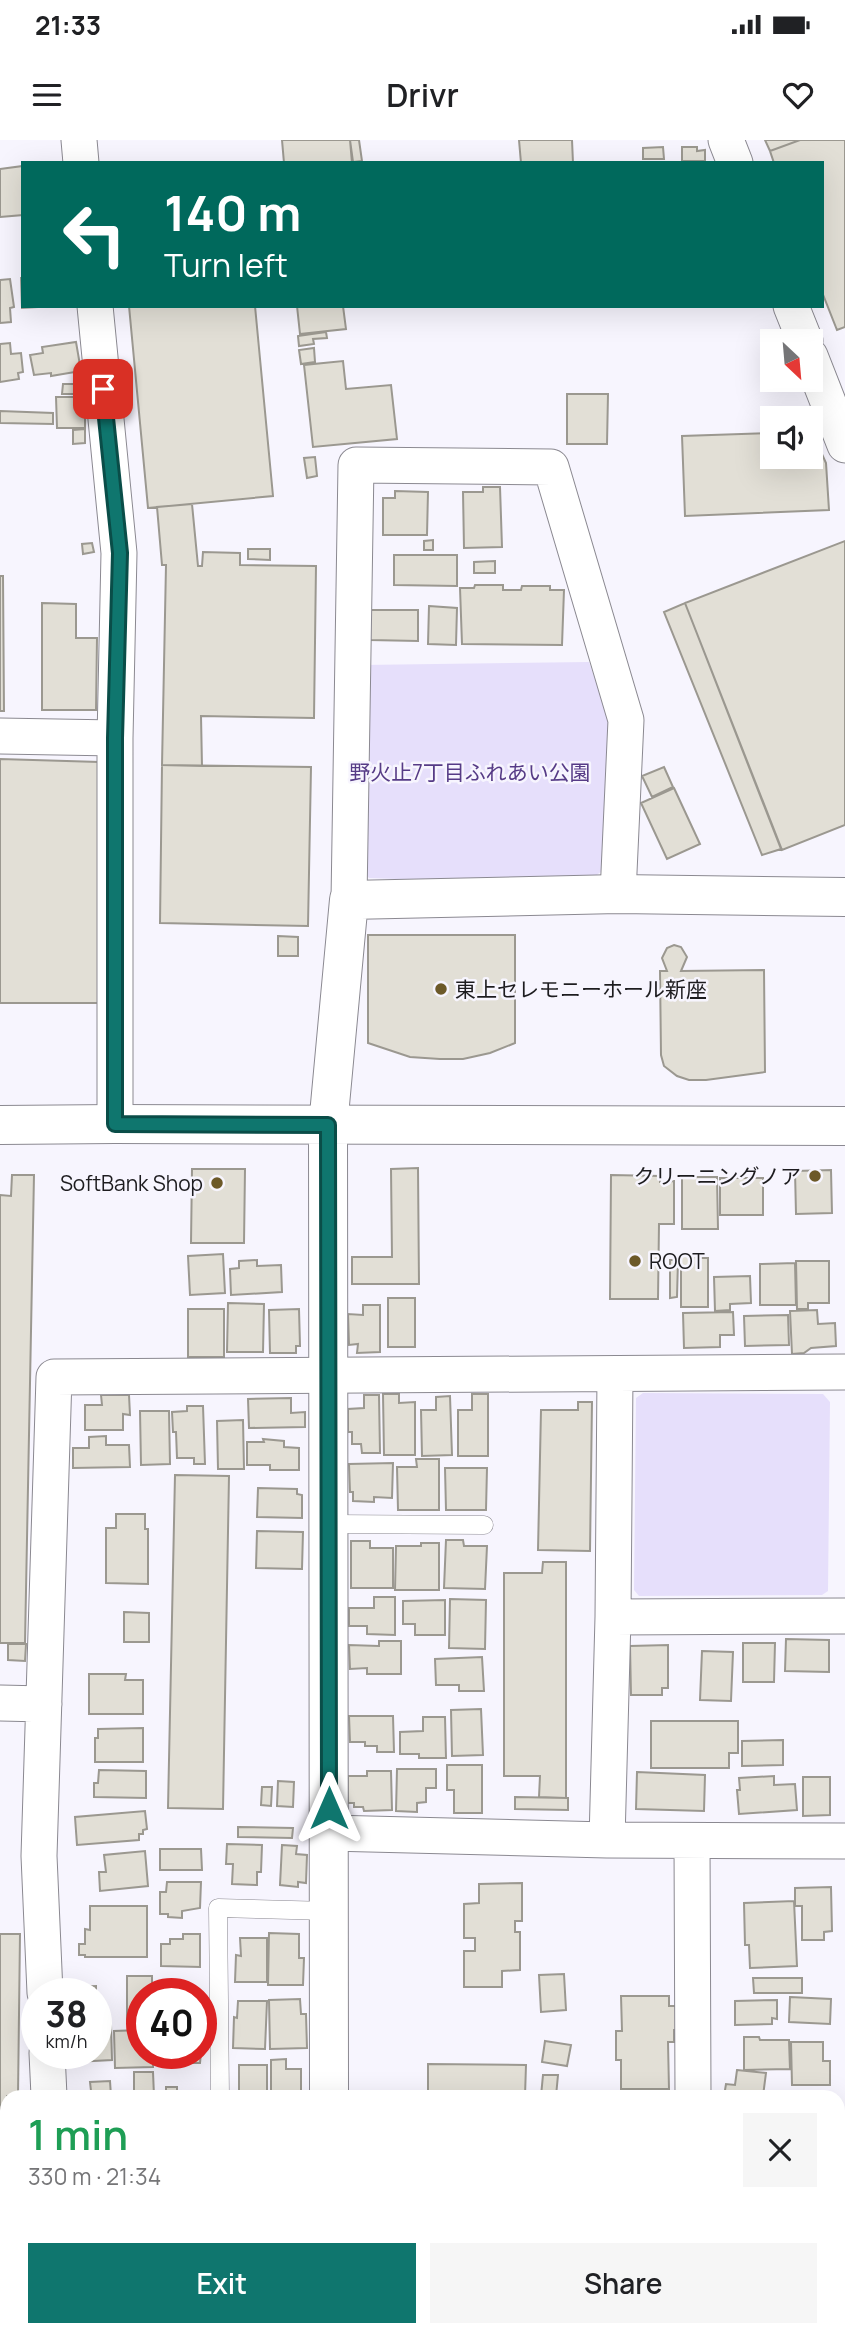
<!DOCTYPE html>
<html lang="en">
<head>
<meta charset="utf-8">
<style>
	:root { --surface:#fff; --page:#f6f6f6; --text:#202124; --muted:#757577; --accent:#0f766e }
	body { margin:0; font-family:Manrope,"Noto Sans JP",sans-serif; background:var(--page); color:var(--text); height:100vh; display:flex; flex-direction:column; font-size:26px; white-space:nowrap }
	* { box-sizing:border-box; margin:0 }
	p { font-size:23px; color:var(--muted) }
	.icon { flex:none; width:38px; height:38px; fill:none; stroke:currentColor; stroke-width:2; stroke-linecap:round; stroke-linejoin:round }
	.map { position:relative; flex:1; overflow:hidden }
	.details { position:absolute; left:0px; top:1950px; width:845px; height:247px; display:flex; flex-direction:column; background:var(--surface); border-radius:21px 21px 0 0; box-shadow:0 7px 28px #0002 }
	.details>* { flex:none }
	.hud { position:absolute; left:21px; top:21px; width:803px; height:147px; border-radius:0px; box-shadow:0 7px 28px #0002; background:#00695c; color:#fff; overflow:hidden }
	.needle { width:46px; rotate:154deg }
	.buttons { position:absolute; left:760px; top:189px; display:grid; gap:14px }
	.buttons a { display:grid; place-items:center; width:63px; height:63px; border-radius:0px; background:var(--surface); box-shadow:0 7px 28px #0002; font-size:35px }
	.speed { position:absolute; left:21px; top:1838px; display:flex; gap:14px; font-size:35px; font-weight:700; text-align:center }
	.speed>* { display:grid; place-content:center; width:91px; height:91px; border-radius:50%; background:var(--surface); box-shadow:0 7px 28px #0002; line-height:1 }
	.speed small { font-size:18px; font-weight:400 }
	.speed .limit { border:10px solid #d22; background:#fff; color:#111 }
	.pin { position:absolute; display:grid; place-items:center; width:60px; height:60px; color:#fff; margin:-30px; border-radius:14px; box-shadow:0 4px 10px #0006 }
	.me { position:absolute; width:77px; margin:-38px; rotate:0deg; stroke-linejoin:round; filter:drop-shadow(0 0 5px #0008) }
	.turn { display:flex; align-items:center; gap:24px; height:147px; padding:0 28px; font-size:32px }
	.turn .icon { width:91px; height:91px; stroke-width:2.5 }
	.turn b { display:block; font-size:49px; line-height:60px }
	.round { display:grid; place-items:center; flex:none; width:74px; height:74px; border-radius:0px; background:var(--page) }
	.headline { display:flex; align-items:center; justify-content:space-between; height:119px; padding:0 28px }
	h1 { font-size:42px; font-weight:600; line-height:52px; color:#1e9e55 }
	.button { display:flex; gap:14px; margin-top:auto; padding:14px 28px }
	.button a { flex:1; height:80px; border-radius:0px; background:var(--accent); color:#fff; font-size:28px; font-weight:600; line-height:80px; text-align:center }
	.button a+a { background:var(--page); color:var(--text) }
	.status { display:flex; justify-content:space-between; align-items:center; height:49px; padding:0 35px; background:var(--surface); direction:ltr }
	.status svg { height:19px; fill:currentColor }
	header { display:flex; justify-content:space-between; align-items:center; height:91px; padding:0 28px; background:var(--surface); font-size:32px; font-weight:600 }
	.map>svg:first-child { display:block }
	.green { fill:#e6dffb }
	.building { fill:#e2dfd6; stroke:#9b9890; stroke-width:2 }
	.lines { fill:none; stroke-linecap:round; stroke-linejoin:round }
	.service-casing { stroke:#8b8991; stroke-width:19 }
	.minor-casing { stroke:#8b8991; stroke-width:37 }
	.tertiary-casing { stroke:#8b8991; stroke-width:40 }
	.secondary-casing { stroke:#8b8991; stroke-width:40 }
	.service { stroke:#fff; stroke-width:18 }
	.minor { stroke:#fff; stroke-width:35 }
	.tertiary { stroke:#fff; stroke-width:38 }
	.secondary { stroke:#fff; stroke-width:38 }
	.route-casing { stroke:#0a4d48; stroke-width:18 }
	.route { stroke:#0f766e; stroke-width:12 }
	.poi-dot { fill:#6c5928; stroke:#f7f5fe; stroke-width:2.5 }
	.labels { text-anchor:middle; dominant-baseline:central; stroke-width:5; stroke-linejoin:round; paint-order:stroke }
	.park-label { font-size:21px; fill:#563b86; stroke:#f7f5fe }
	.poi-label { font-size:21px; fill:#1d1c1f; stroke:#f7f5fe; text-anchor:start }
</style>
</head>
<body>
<div class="status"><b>21:33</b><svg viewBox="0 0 49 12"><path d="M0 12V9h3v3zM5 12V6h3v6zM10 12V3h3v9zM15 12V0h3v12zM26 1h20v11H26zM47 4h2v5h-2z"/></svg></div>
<header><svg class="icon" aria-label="menu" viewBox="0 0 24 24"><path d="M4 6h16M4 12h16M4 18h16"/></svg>Drivr<svg class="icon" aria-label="heart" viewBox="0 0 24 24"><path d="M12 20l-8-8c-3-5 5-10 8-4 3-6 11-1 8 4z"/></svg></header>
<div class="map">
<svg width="845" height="2195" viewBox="0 0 845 2195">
	<rect width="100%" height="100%" fill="#f7f5fe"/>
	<!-- green -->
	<path class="green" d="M589 522 611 586 603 730 593 738 449 741 369 738 358 726 362 525Z
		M643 1253 823 1254 830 1262 828 1451 822 1455 639 1456 634 1450 636 1258Z"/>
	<!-- building -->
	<path class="building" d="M282 0H350L352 23H284Z
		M350 0H359L362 21 353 22Z
		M519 0H572L573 23H521Z
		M765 0H800L770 11Z
		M800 0H845V187L837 190 822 152V23H774L770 11Z
		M663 7 664 19H643V8Z
		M682 7H697V11L705 10V21H682Z
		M23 26V75L0 77V29Z
		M21 137 23 166H55L22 168Z
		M10 139 14 167 10 168 11 182 0 183V140Z
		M129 166H255L273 356 148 368Z
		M297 166H343L346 189 300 194Z
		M326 192 327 198 313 199 314 204 299 206 298 196Z
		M76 202 81 231 51 236V233L34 235 30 215 43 213 42 207Z
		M10 203 11 214 21 213 23 232 18 233 19 239 0 242V204Z
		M314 208 315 222 301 224 299 210Z
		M343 221 346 249 391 245 397 299 313 307 304 225Z
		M63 244H81V254H62Z
		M567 254H608L607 304H567Z
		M56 257H85V288H57Z
		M0 271 53 273V284L0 283Z
		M85 289V303L73 304V290Z
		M810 292H812L826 323 829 370 685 376 682 296 772 293V317H810Z
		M315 317 317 336 307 338 304 318Z
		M483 347H500L502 407 464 408 463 352H483Z
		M395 351 428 352 427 395H383V358H395Z
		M192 364 198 426H202L203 412 240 413V425L316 426 314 578 201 576 202 626 162 625 166 425H162L157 367Z
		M433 400V410H424V401Z
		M845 401V685L782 710 685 463Z
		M92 403 94 412 83 414 82 404Z
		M248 409H270V420L248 419Z
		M394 415H457V446L394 445Z
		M495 421V433H474V422Z
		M0 436H3L4 571H0Z
		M475 445H503V450H521L522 446H550V450H564L562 505 462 504 460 448H474Z
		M42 463 76 464V498H97L96 570H42Z
		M685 463 781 709 762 715 664 472Z
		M429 466 457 468 456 505 428 504Z
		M370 470H418V501L370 500Z
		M0 619 99 622 98 863H0Z
		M162 625 311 627 308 786 160 783Z
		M664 627 673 647 652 657 642 636Z
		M674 648 700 704 667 719 641 663Z
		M368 795H515V903L490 913 463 919H440L410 917 368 903Z
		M278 796 298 797V816H278Z
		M674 805 681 807 687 817 681 831 764 830 765 932 706 940H689L677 936 664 926 661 915 660 831H667L662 818 667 808Z
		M418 1028 419 1144H352V1117H392L391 1029Z
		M192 1029H245L244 1103H191Z
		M831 1030 832 1073 796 1074 795 1031Z
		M12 1035H34L25 1503H0V1055L11 1056Z
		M611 1035 660 1036V1042L674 1041V1084H659L658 1159H610Z
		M682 1037H717L718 1089H682Z
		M720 1038H763V1075H720Z
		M223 1114 225 1153 190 1155 188 1116Z
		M681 1114 700 1115 699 1118H708V1167H681Z
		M257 1120V1126L281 1125 282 1152 231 1155 230 1129 239 1128V1121Z
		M670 1120H678L677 1157 670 1158Z
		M796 1121H829V1163H808V1169H797Z
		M795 1123 796 1165H760V1124Z
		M750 1136 751 1163 730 1164V1170L715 1171 714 1137Z
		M388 1158H415V1207H388Z
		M228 1163 264 1164 263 1212H227Z
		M363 1165H380V1212L357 1213 358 1204 349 1205 348 1174 363 1175Z
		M188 1169H224V1217H188Z
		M299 1169 300 1206H296V1213H270L269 1170Z
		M817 1170 818 1184 835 1183 836 1206 811 1208 804 1213 792 1214 790 1171Z
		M733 1172 734 1195H720V1207L684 1208 683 1173Z
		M788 1175 789 1205 745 1206 744 1176Z
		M383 1254H399V1263L415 1262V1315H384Z
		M472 1254H488V1316H458V1270H472Z
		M101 1255H129L130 1275 123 1274V1290H85V1265H102Z
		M364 1255H379L380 1313H362L361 1304H352V1292H348V1269L364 1268Z
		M450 1256 452 1315 422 1316 421 1270H436V1257Z
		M291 1258V1273L305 1272V1287L249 1288 248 1259Z
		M578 1262H592L590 1411 538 1410 541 1270H578Z
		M187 1266H203L205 1324H194V1318H177L176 1292H173L172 1272 187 1271Z
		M140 1271H169L170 1324 141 1325Z
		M243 1280 244 1329H218L217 1281Z
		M106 1296V1305H129L130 1327 73 1328V1308H89V1297Z
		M263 1299 284 1301V1307L299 1308V1330H270V1325H247V1302H264Z
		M416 1319H439V1370H398L397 1327H417Z
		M393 1323 392 1358 374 1357V1362L353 1361V1352H350L349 1324Z
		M445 1328H487L486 1370H446Z
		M175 1335 229 1336 223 1669 168 1668Z
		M258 1348 297 1349V1354L302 1355V1378L257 1377Z
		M116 1374H145V1389H148V1444L106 1443V1388H116Z
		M257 1391 303 1392 302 1429 256 1428Z
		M446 1400H463L464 1406H487L485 1449 444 1448Z
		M351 1401H370V1408H393V1448H351Z
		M421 1403H439V1450H395L396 1406H421Z
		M543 1422H566V1658L539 1657 540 1636H504V1433H542Z
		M374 1457H395V1495L367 1494V1486H349V1468H374Z
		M450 1459 486 1460 485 1509 449 1508Z
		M445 1460V1495H415V1484H403V1461Z
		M124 1472 149 1473V1502H124Z
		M786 1499 829 1500V1532L785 1531Z
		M379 1501H401V1534H367V1528L350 1529 349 1505 379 1506Z
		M743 1503H775L774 1542H743Z
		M8 1504H26L25 1521 8 1520Z
		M668 1505V1548H662V1555H631L630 1506Z
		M702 1511 733 1512 731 1561 700 1560Z
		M482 1517 484 1551H459V1545H436L435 1519Z
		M89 1534H126L125 1540H143V1574H89Z
		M481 1569 483 1615 452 1616 451 1570Z
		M349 1576H393L394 1612H377V1606H365V1602H350Z
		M423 1577H445L446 1618H419V1614H400V1592L423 1591Z
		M651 1581H738V1613H729V1628H651Z
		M143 1588V1622H95V1598H98V1589Z
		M783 1600V1625L742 1626V1601Z
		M447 1625H482V1673H454V1650H447Z
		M397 1629H436V1648H426V1662L417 1663V1672L396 1671Z
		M99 1630 146 1631V1658L94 1657V1643H98Z
		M367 1631H391L392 1670 364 1671 363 1667H354V1663H348V1636H367Z
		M637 1632 705 1635 704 1671 636 1669Z
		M774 1636V1645L795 1644 797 1670 739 1674 737 1650H740L739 1638Z
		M803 1637H830V1675L803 1676Z
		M278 1641 294 1642 293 1667 277 1666Z
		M262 1647H272L271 1666 261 1665Z
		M515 1657 568 1658V1670L515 1669Z
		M145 1671 147 1689 143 1690V1694H139V1700L77 1705 75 1677Z
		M238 1687 293 1688 292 1698 238 1697Z
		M227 1704 262 1705 261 1732H257V1745L232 1744 233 1724H226Z
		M282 1705 297 1706 296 1714 307 1715 306 1743 298 1742V1747L280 1745Z
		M160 1709H201L202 1730H160Z
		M145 1711 148 1746 100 1751 99 1732H106L104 1715Z
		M167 1742H201L200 1768 182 1771V1778L168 1777V1774H160V1752H166Z
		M522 1743V1781H515V1792H520V1830L502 1831V1847H464V1811H475V1798H464V1764L479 1763V1744Z
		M831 1747 832 1791 824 1792V1800H802V1766H795V1748Z
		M794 1761 797 1826 750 1828 749 1805H745L744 1763Z
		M90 1766H147V1817H85V1815H79V1804H85V1789L90 1790Z
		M269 1793 299 1794V1818H304L303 1845H268Z
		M0 1794H20L18 1956H7V1988H0Z
		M183 1794H200V1827L161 1826V1804H170V1799H183Z
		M240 1798H267V1842H235L236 1815 241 1816Z
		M564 1834 566 1870 541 1872 539 1835Z
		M127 1836H152V1853H142V1881H127Z
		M753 1838H802V1853H754Z
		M96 1846V1853H72V1847Z
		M162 1849H199V1853H162Z
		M621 1856H669V1866H678V1890H674V1902H668L669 1949H621V1920H616V1891H622Z
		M790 1857 831 1859 830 1884 789 1882Z
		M300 1859 301 1874H306L307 1908 270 1909 269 1860Z
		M777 1860V1879L772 1878V1884L735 1885V1861Z
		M238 1861H267L265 1909 233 1908 234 1877 237 1878Z
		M111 1885 112 1920 75 1922 74 1913H96V1886Z
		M141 1890 142 1913H153V1927L115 1928 114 1891Z
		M744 1897H759L760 1900H789L790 1929 744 1930Z
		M545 1901 571 1905 567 1926 542 1922Z
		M791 1902H823V1921H830V1945H792Z
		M164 1913H201L200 1923H173V1920H164Z
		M286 1919V1929H301V1956H271V1920Z
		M428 1924 526 1925 525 1956H428Z
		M239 1925H267V1956H239Z
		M737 1930 766 1933 763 1956H724L726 1944 735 1945Z
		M134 1932H153L154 1956H113V1952L134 1951Z
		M543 1935H558L556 1956H541Z
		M110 1941 111 1956H72V1953L91 1951 90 1942Z
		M166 1947H177V1952H191V1956H166Z
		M46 2189H110V2195H46Z
		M123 2189H140V2195H122Z
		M229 2189H256V2195H228Z
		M291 2189H323V2195H291Z
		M336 2189H367V2195H336Z
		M373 2189H403V2194L373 2195Z
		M686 2189H738V2195H686Z"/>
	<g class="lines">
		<!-- service casing -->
		<g class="service-casing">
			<path id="service" d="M329 1384 484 1385
				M220 1956 218 1768 329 1771
				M661 2195V2189"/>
		</g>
		<!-- minor casing -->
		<g class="minor-casing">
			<path id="minor" d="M79 0 81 23
				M726 0 735 23
				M95 166 119 413 115 598V984
				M791 166 805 201
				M810 216 845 305
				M0 596 115 598
				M349 760 356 325 551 327 626 580 618 754
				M613 1477 845 1476
				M0 1563 44 1564
				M329 1693 607 1700 845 1701
				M607 1700 613 1477 615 1235
				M692 1701 693 1956
				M45 1853 39 1716 54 1237 845 1232
				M47 1913 49 1956
				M430 2189V2195
				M207 2195V2189"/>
		</g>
		<!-- tertiary casing -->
		<g class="tertiary-casing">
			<path id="tertiary" d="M0 985 115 984 845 986
				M329 1956 328 986 349 760 618 754 845 757"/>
		</g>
		<!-- secondary casing -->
		<g class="secondary-casing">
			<path id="secondary" d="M0 2119 7 2120
				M838 2146H845"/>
		</g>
		<!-- service -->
		<use href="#service" class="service"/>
		<!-- minor -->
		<use href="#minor" class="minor"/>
		<!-- tertiary -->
		<use href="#tertiary" class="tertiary"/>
		<!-- secondary -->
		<use href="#secondary" class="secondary"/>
	</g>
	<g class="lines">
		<!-- route casing -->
		<g class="route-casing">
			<path id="route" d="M103 249 120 413 115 598V984L328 985 329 1668"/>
		</g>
		<!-- route -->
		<use href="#route" class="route"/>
	</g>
	<!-- markers -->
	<g class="poi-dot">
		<circle cx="441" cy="849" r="7"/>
		<circle cx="815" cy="1036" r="7"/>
		<circle cx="217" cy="1043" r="7"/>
		<circle cx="635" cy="1121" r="7"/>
	</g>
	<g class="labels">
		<!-- park labels -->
		<g class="park-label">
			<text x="470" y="632">野火止7丁目ふれあい公園</text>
		</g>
		<!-- poi labels -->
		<g class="poi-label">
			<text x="455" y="849">東上セレモニーホール新座</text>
			<text x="801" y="1036" text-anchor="end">クリーニングノア</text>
			<text x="203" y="1043" text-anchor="end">SoftBank Shop</text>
			<text x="649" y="1121">ROOT</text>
		</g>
	</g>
</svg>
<div class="buttons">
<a><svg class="needle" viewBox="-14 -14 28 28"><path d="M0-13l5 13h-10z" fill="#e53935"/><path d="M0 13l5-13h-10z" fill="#757577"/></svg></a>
<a><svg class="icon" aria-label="sound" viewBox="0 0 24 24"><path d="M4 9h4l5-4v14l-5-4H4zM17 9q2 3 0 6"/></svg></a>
</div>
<div class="speed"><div>38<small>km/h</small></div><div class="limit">40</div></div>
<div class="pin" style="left:103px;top:249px;background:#d93025"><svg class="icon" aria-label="arrive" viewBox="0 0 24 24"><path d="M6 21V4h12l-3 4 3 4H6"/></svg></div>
<svg class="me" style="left:329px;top:1668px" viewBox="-20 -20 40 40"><path d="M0-17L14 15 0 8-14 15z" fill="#0f766e" stroke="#fff" stroke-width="4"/></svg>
<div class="hud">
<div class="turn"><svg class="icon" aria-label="left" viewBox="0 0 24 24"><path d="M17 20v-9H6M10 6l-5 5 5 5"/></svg><div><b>140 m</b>Turn left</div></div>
</div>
<section class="details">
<div class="headline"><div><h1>1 min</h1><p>330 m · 21:34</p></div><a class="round"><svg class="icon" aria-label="close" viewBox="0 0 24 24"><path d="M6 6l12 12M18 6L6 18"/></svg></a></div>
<div class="button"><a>Exit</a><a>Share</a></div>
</section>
</div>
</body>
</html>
